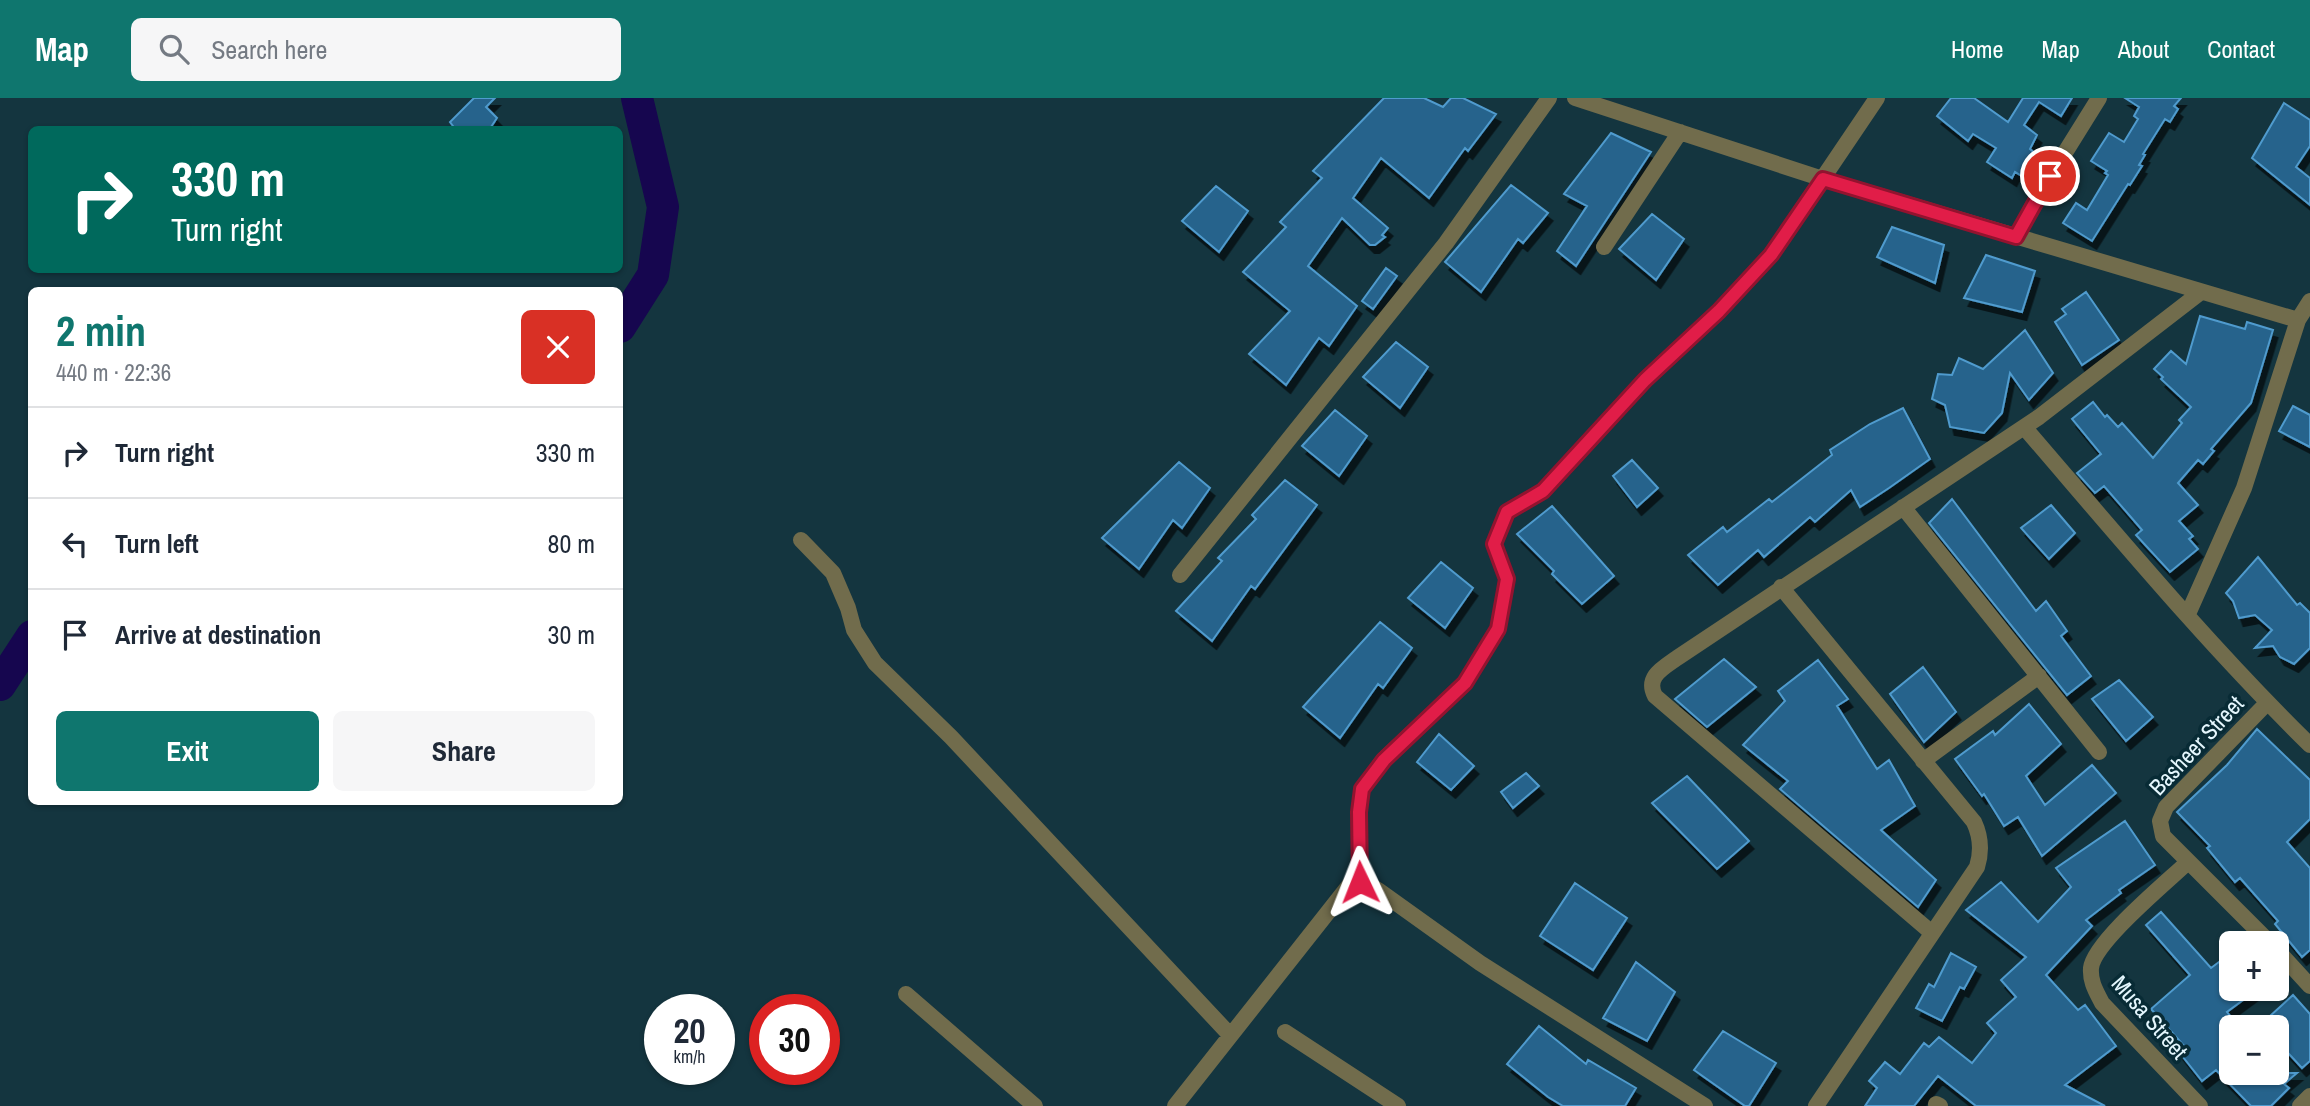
<!DOCTYPE html>
<html lang="en">
<head>
<meta charset="utf-8">
<style>
	:root { --surface:#fff; --page:#f6f6f7; --text:#1f2937; --muted:#747a83; --line:#e0e1e3; --accent:#0f766e }
	body { margin:0; font-family:"Archivo Narrow",sans-serif; background:var(--page); color:var(--text); height:100vh; display:flex; flex-direction:column; font-size:26px; white-space:nowrap }
	* { box-sizing:border-box; margin:0 }
	p { font-size:23px; color:var(--muted) }
	.icon { flex:none; width:38px; height:38px; fill:none; stroke:currentColor; stroke-width:2; stroke-linecap:round; stroke-linejoin:round }
	.map { position:relative; flex:1; overflow:hidden }
	.sheet { position:absolute; left:28px; top:189px; width:595px; height:518px; display:flex; flex-direction:column; background:var(--surface); border-radius:10px; box-shadow:0 2px 5px #0004 }
	.sheet>* { flex:none }
	.hud { position:absolute; left:28px; top:28px; width:595px; height:147px; border-radius:10px; box-shadow:0 2px 5px #0004; background:#00695c; color:#fff; overflow:hidden }
	.tools { position:absolute; left:2219px; top:833px; display:grid; gap:14px }
	.tools a { display:grid; place-items:center; width:70px; height:70px; border-radius:10px; background:var(--surface); box-shadow:0 2px 5px #0004; font-size:35px }
	.speed { position:absolute; left:644px; top:896px; display:flex; gap:14px; font-size:35px; font-weight:700; text-align:center }
	.speed>* { display:grid; place-content:center; width:91px; height:91px; border-radius:50%; background:var(--surface); box-shadow:0 2px 5px #0004; line-height:1 }
	.speed small { font-size:18px; font-weight:400 }
	.speed .limit { border:10px solid #d22; background:#fff; color:#111 }
	.pin { position:absolute; display:grid; place-items:center; width:60px; height:60px; color:#fff; margin:-30px; border:4px solid #fff; border-radius:50%; box-shadow:0 2px 7px #0007 }
	.me { position:absolute; width:77px; margin:-38px; rotate:358deg; stroke-linejoin:round; filter:drop-shadow(0 0 5px #0008) }
	.turn { display:flex; align-items:center; gap:24px; height:147px; padding:0 28px; font-size:32px }
	.turn .icon { width:91px; height:91px; stroke-width:2.5 }
	.turn b { display:block; font-size:49px; line-height:60px }
	.round { display:grid; place-items:center; flex:none; width:74px; height:74px; border-radius:10px; background:var(--page) }
	.summary { display:flex; align-items:center; justify-content:space-between; height:119px; padding:0 28px }
	h1 { font-size:42px; font-weight:800; line-height:52px; color:var(--accent) }
	.primary-button { display:flex; gap:14px; margin-top:auto; padding:14px 28px }
	.primary-button a { flex:1; height:80px; border-radius:10px; background:var(--accent); color:#fff; font-size:28px; font-weight:800; line-height:80px; text-align:center }
	.primary-button a+a { background:var(--page); color:var(--text) }
	ul { padding:0; list-style:none }
	li { display:flex; align-items:center; gap:21px; height:91px; padding:0 28px; border-top:2px solid var(--line) }
	li div { flex:1 }
	li b { display:block; font-size:26px }
	li em { font-style:normal }
	header { display:flex; align-items:center; gap:42px; box-sizing:border-box; height:98px; padding:0 35px; background:var(--accent); color:#fff }
	header strong { font-size:33px }
	nav { display:flex; gap:38px; margin-inline-start:auto; font-size:24px }
	.search { width:490px; height:63px; background:var(--page); display:flex; align-items:center; gap:18px; box-sizing:border-box; padding:0 24px; border-radius:10px; color:var(--muted); font-size:26px }
	.map>svg:first-child { display:block }
	.lines { fill:none; stroke-linecap:round; stroke-linejoin:round }
	.river { stroke:#16064f; stroke-width:32 }
	.building { fill:#26648c; stroke:#509bce; stroke-width:2; filter:url(#shadow) }
	.minor { stroke:#716c4c; stroke-width:16 }
	.route-casing { stroke:#92132f; stroke-width:18 }
	.route { stroke:#e11d48; stroke-width:12 }
	.labels { text-anchor:middle; dominant-baseline:central; stroke-width:7; stroke-linejoin:round; paint-order:stroke }
	.street-label { font-size:23px; fill:#e5f7fe; stroke:#082b35 }
</style>
</head>
<body>
<header>
<strong>Map</strong>
<div class="search"><svg class="icon" aria-label="search" viewBox="0 0 24 24"><circle cx="10" cy="10" r="6"/><path d="M15 15l6 6"/></svg>Search here</div>
<nav><a>Home</a><a>Map</a><a>About</a><a>Contact</a></nav>
</header>
<div class="map">
<svg width="2310" height="1008" viewBox="0 0 2310 1008">
	<defs>
		<filter id="shadow"><feDropShadow dx="4.5" dy="8" stdDeviation="0" flood-color="#0009"/></filter>
	</defs>
	<rect width="100%" height="100%" fill="#14353f"/>
	<g class="lines">
		<!-- river -->
		<path class="river" d="M620 229 653 177 663 109 637 0
			M0 587 32 538"/>
	</g>
	<!-- building -->
	<path class="building" d="M474 0H495L486 9 497 20 489 32H456L450 24Z
		M1384 0H1424L1443 9 1451 0H1463L1496 16 1468 53 1465 50 1429 100 1381 60 1353 100 1388 130 1382 137 1385 139 1375 147H1370L1342 120 1308 168 1357 208 1329 248 1319 240 1286 287 1249 256 1290 213 1243 174 1286 129 1280 124 1322 80 1313 73Z
		M1951 0H1974L2008 24 2023 0H2072L2061 18 2039 4 2024 27 2037 37 2030 51 2037 57 2025 80 2015 74 2012 80 1987 64 1996 50 1973 36 1968 43 1937 18Z
		M2125 0H2181L2174 8 2178 11 2170 24 2165 21 2143 56 2145 57 2139 67 2142 68 2130 87 2128 86 2092 143 2063 125 2076 105 2087 112 2108 77 2105 75 2107 73 2091 63 2109 35 2124 44 2138 21 2134 18 2139 9Z
		M2284 5 2310 22V48L2296 69 2310 80V107L2252 60Z
		M1611 35 1651 54 1576 168 1557 153 1587 108 1564 96Z
		M1511 87 1548 115 1523 145 1518 141 1481 194 1445 164Z
		M1216 88 1248 113 1219 154 1182 123Z
		M1652 116 1684 141 1656 182 1619 151Z
		M1892 129 1944 147 1935 185 1877 159Z
		M1986 157 2035 173 2022 214 1964 200Z
		M1386 170 1397 178 1373 211 1362 203Z
		M2086 194 2119 242 2082 267 2055 224 2066 216 2062 211Z
		M2200 218 2245 231 2247 224 2273 232 2251 305 2211 351 2214 353 2203 366 2198 362 2178 385 2198 407 2179 423 2193 438 2189 441 2198 451 2170 474 2136 437 2142 432 2104 388 2095 395 2077 375 2101 356 2072 321 2093 304 2105 319 2107 317 2118 329 2122 325 2153 360 2182 325 2179 322 2191 309 2161 281 2163 279 2154 271 2171 253 2186 266Z
		M2025 232 2053 275 2029 302 2010 275 2002 315 1984 335 1950 329 1945 307 1932 301 1938 276 1952 277 1959 260 1983 271Z
		M1396 244 1428 269 1400 310 1363 279Z
		M2293 308 2310 317V349L2279 333Z
		M1903 310 1930 361 1889 390 1860 409 1851 392 1815 424 1810 419 1764 459 1758 452 1718 487 1688 457 1723 429 1727 434 1769 401 1772 404 1832 357 1830 352 1870 326Z
		M1335 312 1367 338 1339 378 1302 348Z
		M1632 362 1658 390 1637 409 1613 378Z
		M1179 364 1210 390 1182 430 1173 422 1139 471 1102 440Z
		M1285 382 1317 407 1255 491 1251 488 1212 543 1176 513 1222 463 1218 460 1256 421 1252 417Z
		M1952 401 2036 513 2046 503 2067 533 2061 538 2091 578 2067 597 1929 425Z
		M2051 407 2075 435 2049 461 2021 430Z
		M1552 408 1614 478 1582 506 1552 476 1554 473 1517 436Z
		M2258 459 2297 507 2300 505 2310 515V550L2294 566 2280 559 2273 548 2255 550 2272 532 2255 517 2239 520 2233 503 2226 495Z
		M1441 464 1473 490 1445 530 1408 500Z
		M1380 524 1412 550 1383 590 1378 586 1340 640 1303 609Z
		M1724 561 1756 589 1707 629 1675 601Z
		M1818 562 1848 601 1837 608 1877 671 1889 662 1915 708 1881 732 1936 782 1918 809 1780 691 1788 683 1743 647 1785 603 1778 593Z
		M1923 569 1956 614 1924 644 1890 596Z
		M2119 582 2153 619 2126 643 2092 601Z
		M2029 606 2061 646 2026 678 2045 707 2092 667 2116 695 2042 758 2018 719 2004 728 1984 696 1982 698 1955 661 1993 633 1995 637Z
		M2257 631 2310 682V721L2287 744 2310 770V852L2302 859 2275 826 2278 823 2240 780 2235 784 2207 750 2210 748 2177 714 2227 667Z
		M1439 636 1474 668 1451 692 1417 664Z
		M1526 675 1539 688 1513 710 1501 694Z
		M1687 678 1749 743 1717 771 1652 705Z
		M2125 723 2155 767 2119 792 2121 795 2086 822 2092 828 2046 877 2078 912 2085 907 2116 948 2065 987 2105 1008H1976L1938 978 1914 1008H1865L1877 990 1869 983 1885 964 1900 976 1924 945 1929 949 1939 939 1972 965 1996 935 1987 925 2016 899 2001 882 2026 859 1966 812 2001 784 2038 824 2071 789 2056 770Z
		M1575 785 1627 820 1593 872 1540 838Z
		M2161 814 2211 870 2231 855V891H2258L2227 914 2239 929H2231V975H2297L2284 986 2289 990 2271 1008H2251L2216 972 2202 983 2179 954 2185 949 2151 911 2190 877 2146 827Z
		M1951 855 1976 869 1964 891 1960 889 1942 923 1916 910 1929 886 1934 889Z
		M1636 864 1675 894 1647 943 1603 920Z
		M2293 897 2310 916V963L2302 970 2277 943V929H2258Z
		M1539 928 1586 966 1588 962 1636 990 1625 1008H1563L1548 999 1507 966Z
		M1723 933 1776 965 1749 1008H1745L1694 972Z"/>
	<g class="lines">
		<!-- minor -->
		<path class="minor" d="M1575 0 1823 81 2298 222
			M2016 139 2038 98 2099 0
			M1604 149 1680 34
			M2024 329C2117 437 2208 547 2310 647
			M1903 409 2099 654
			M801 442 833 475 848 510 854 532 875 565 951 639 1230 937
			M1180 477 1446 145 1549 0
			M1781 489 1974 724C1981 739 1982 753 1977 769L1816 1008
			M2188 516 2244 390 2298 222 2310 203
			M2267 605 2166 709 2160 723 2163 738 2270 845
			M1923 663 2039 578
			M2188 764C2167 784 2094 844 2091 870 2090 884 2096 893 2102 905L2200 1008
			M1360 784 1359 714 1362 691 1384 661 1465 585 1498 531 1507 481 1494 445 1507 414 1543 393 1645 282 1719 213 1771 157 1877 0
			M1932 835 1655 598C1645 579 1663 570 1677 560L2039 319 2201 194
			M2277 852 2310 888
			M906 896 1035 1008
			M1285 934 1398 1008
			M1936 1006 1940 1008
			M1175 1008 1351 785 1368 786 1378 792 1480 865 1705 1008
			M2300 1008 2310 998"/>
	</g>
	<g class="lines">
		<!-- route casing -->
		<g class="route-casing">
			<path id="route" d="M1360 784 1359 714 1362 691 1384 662 1465 585 1498 531 1507 481 1494 446 1507 414 1543 393 1645 282 1719 213 1771 157 1823 81 2016 139 2050 78"/>
		</g>
		<!-- route -->
		<use href="#route" class="route"/>
	</g>
	<g class="labels">
		<!-- street labels -->
		<g class="street-label">
			<text transform="translate(2196 647) rotate(-47)">Basheer Street</text>
			<text transform="translate(2150 919) rotate(49)">Musa Street</text>
		</g>
	</g>
</svg>
<div class="tools">
<a>+</a>
<a>−</a>
</div>
<div class="speed"><div>20<small>km/h</small></div><div class="limit">30</div></div>
<div class="pin" style="left:2050px;top:78px;background:#d93025"><svg class="icon" aria-label="arrive" viewBox="0 0 24 24"><path d="M6 21V4h12l-3 4 3 4H6"/></svg></div>
<svg class="me" style="left:1360px;top:784px" viewBox="-20 -20 40 40"><path d="M0-17L14 15 0 8-14 15z" fill="#e11d48" stroke="#fff" stroke-width="4"/></svg>
<div class="hud">
<div class="turn"><svg class="icon" aria-label="right" viewBox="0 0 24 24"><path d="M7 20v-9h11M14 6l5 5-5 5"/></svg><div><b>330 m</b>Turn right</div></div>
</div>
<section class="sheet">
<div class="summary"><div><h1>2 min</h1><p>440 m · 22:36</p></div><a class="round" style="background:#d93025;color:#fff"><svg class="icon" aria-label="close" viewBox="0 0 24 24"><path d="M6 6l12 12M18 6L6 18"/></svg></a></div>
<ul>
<li><svg class="icon" aria-label="right" viewBox="0 0 24 24"><path d="M7 20v-9h11M14 6l5 5-5 5"/></svg><div><b>Turn right</b></div><em>330 m</em></li>
<li><svg class="icon" aria-label="left" viewBox="0 0 24 24"><path d="M17 20v-9H6M10 6l-5 5 5 5"/></svg><div><b>Turn left</b></div><em>80 m</em></li>
<li><svg class="icon" aria-label="arrive" viewBox="0 0 24 24"><path d="M6 21V4h12l-3 4 3 4H6"/></svg><div><b>Arrive at destination</b></div><em>30 m</em></li>
</ul>
<div class="primary-button"><a>Exit</a><a>Share</a></div>
</section>
</div>
</body>
</html>
